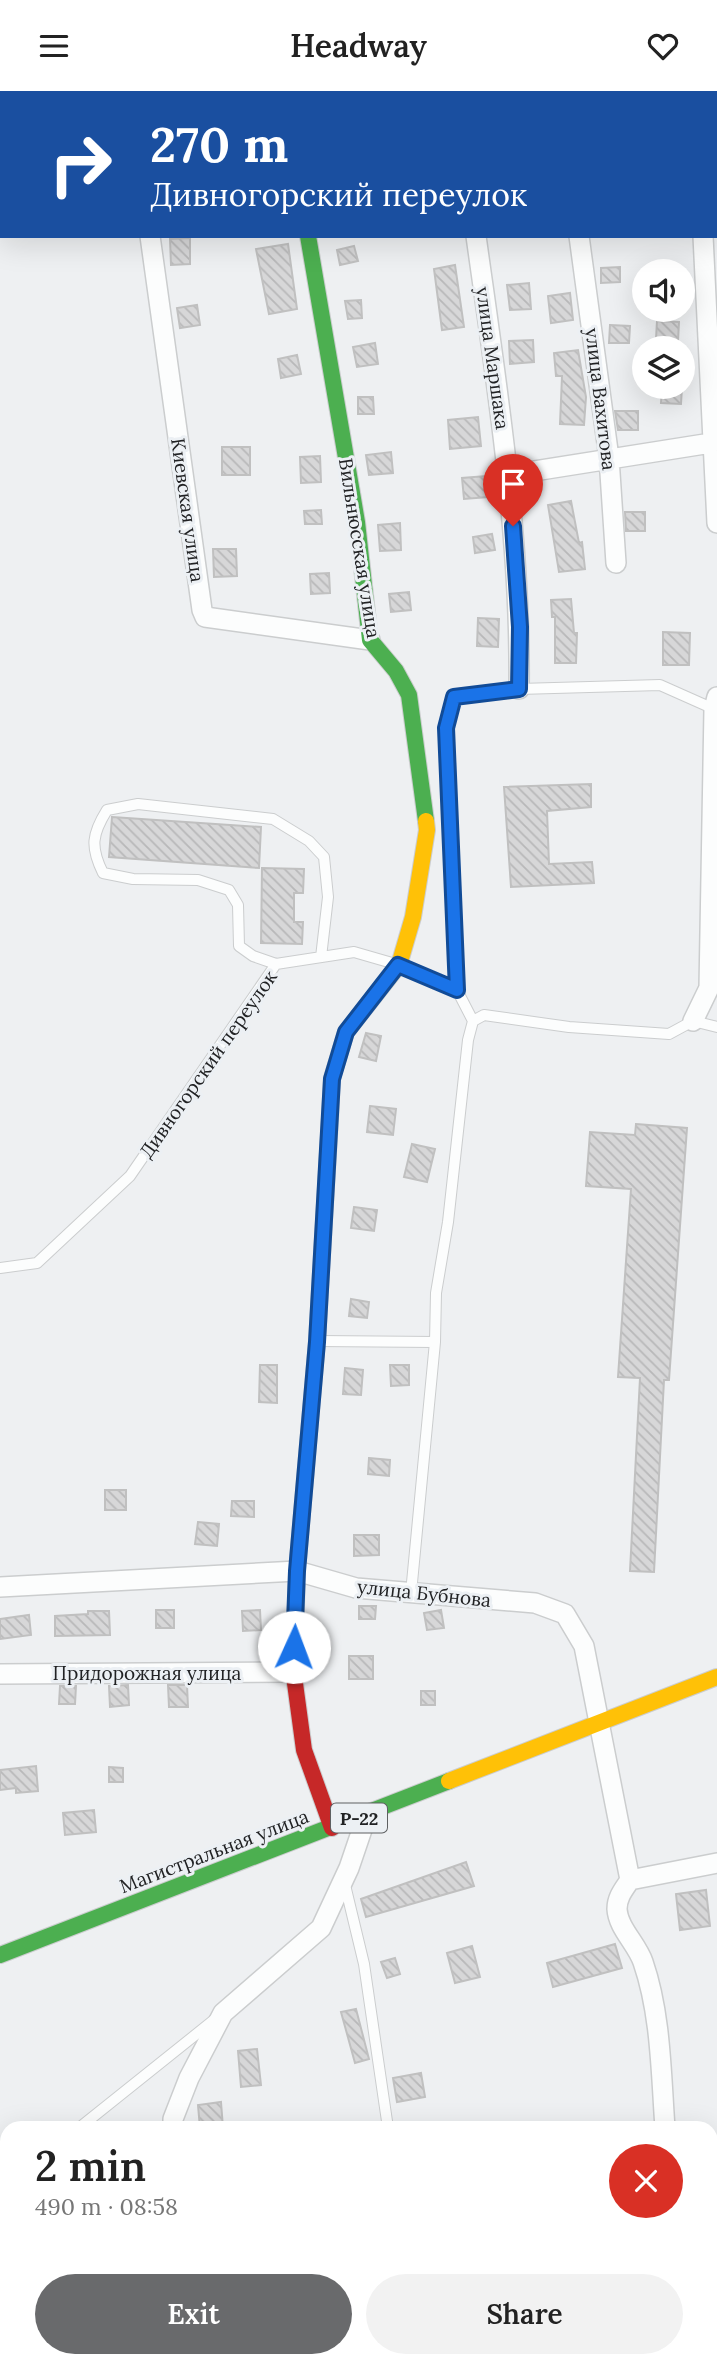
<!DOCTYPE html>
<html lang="en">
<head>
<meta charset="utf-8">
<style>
	:root { --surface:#fff; --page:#f2f2f2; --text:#222; --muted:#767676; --accent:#696a6c }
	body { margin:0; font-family:Lora,serif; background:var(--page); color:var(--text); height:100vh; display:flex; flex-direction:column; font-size:26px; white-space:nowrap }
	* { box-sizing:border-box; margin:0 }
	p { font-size:23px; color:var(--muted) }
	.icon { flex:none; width:38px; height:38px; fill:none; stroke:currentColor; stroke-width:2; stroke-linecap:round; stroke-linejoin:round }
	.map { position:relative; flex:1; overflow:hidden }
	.drawer { position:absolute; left:0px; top:2030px; width:718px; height:247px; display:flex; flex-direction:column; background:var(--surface); border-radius:21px 21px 0 0; box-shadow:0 7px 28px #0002 }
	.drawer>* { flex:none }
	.guide { position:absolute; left:0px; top:0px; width:718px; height:147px; box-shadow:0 7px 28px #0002; background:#1a4fa0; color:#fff; overflow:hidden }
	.buttons { position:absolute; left:632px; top:168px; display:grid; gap:14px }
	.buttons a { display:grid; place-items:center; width:63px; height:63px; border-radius:50%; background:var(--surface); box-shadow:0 7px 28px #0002; font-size:35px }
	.pin { position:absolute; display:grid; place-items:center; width:60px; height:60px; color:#fff; margin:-72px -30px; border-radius:50% 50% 50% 0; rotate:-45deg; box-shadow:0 0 7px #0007 }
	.pin .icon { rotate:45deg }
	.me { position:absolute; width:77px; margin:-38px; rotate:2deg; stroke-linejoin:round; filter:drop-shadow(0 0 5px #0008) }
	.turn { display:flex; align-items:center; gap:24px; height:147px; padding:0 35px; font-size:32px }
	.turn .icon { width:91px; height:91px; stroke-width:2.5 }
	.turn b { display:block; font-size:49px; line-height:60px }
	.round { display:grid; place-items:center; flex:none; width:74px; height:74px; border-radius:37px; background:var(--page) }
	.headline { display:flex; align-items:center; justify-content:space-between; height:119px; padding:0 35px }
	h1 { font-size:42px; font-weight:600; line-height:52px }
	.button { display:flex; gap:14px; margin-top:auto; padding:14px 35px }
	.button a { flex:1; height:80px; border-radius:42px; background:var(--accent); color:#fff; font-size:28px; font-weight:600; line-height:80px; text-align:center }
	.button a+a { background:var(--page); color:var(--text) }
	header { display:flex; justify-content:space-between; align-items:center; height:91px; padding:0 35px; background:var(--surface); font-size:32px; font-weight:600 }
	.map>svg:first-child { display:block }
	.building { fill:url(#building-back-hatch); stroke:#c0c0c0; stroke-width:2 }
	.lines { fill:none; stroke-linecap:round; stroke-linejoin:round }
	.lane-casing { stroke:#cbcdce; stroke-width:12 }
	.street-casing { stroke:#cbcdce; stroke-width:22 }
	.fast-casing { stroke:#cbcdce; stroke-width:18 }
	.slow-casing { stroke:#cbcdce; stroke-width:18 }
	.jam-casing { stroke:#cbcdce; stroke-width:18 }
	.lane { stroke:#fcfdfd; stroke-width:10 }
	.street { stroke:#fcfdfd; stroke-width:19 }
	.fast { stroke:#4caf50; stroke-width:16 }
	.slow { stroke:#ffc107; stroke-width:16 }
	.jam { stroke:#c62828; stroke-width:16 }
	.route-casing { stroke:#114b97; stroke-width:18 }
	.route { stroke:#1a73e8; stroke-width:12 }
	.labels { text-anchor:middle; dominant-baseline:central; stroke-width:6; stroke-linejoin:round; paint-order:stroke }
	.shield { fill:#ecf0f4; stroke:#5e6062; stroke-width:2 }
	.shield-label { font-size:18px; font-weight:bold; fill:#212224 }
	.street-label { font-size:19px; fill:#212224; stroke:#ecf0f4 }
</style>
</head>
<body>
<header><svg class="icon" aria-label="menu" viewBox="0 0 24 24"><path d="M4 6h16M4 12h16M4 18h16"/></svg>Headway<svg class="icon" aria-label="heart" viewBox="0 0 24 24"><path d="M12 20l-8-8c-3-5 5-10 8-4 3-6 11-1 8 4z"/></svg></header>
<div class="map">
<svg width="717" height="2276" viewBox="0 0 717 2276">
	<defs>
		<pattern id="building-back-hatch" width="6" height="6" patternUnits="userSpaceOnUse" patternTransform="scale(1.75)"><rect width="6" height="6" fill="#d7d7d8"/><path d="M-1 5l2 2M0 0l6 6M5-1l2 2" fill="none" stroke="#b8b8b9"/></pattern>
	</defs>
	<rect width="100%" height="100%" fill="#eef0f2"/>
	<!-- building -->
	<path class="building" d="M190 147V173L171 174 170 148Z
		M288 153 297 218 269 223 256 158Z
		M354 155 358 170 340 174 337 159Z
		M455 174 464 236 442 239 434 178Z
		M620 176V191L601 192V177Z
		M529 192 531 218 510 219 507 194Z
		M570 202 573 229 551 232 548 205Z
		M361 209 362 227 348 228 345 210Z
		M197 214 200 234 180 237 177 217Z
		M657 230 679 231 678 250 656 248Z
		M610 234 630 235 629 252H609Z
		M533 249 534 271 510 273 509 250Z
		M375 252 378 273 357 276 353 256Z
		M578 259 586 306 584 334 560 333 562 285H556L554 262Z
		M297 264 301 283 281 287 278 268Z
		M662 296H682L681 313 661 312Z
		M358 306H373L374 323H358Z
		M615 320H638V339H618Z
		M478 326 481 355 450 358 448 329Z
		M222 356H250V384H222Z
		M391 361 393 382 369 384 366 364Z
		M320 365 321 391 301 392 300 366Z
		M486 385 488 406 464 408 462 387Z
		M571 410 579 452 582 451 585 478 559 481 548 414Z
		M321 419 322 433H305L304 420Z
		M625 421H645V440H626Z
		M400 432 401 459 380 460 378 434Z
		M492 443 495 459 475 462 473 446Z
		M213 458H236L237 485 214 486Z
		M329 482 330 502 311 503 310 483Z
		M409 501 411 519 391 521 389 503Z
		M571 508 574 542H577L576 572H555V526H552L551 509Z
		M478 527 499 528 498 556 477 555Z
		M663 541 690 542 689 574H663Z
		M591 693V716L547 720 549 773 592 771 594 792 511 796 504 696Z
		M112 726 261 736 259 777 109 766Z
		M262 777 304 778 303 802H294V831H303L302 853 261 852Z
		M366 942 381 945 376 970 359 966Z
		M370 1015 396 1018 393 1044 367 1041Z
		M636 1033 687 1037 669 1289H664L654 1481 630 1480 640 1287 618 1286 631 1098 586 1095 590 1041 635 1044Z
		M412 1053 435 1058 427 1091 404 1086Z
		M354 1116 377 1119 374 1140 351 1137Z
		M351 1208 369 1211 367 1227 349 1225Z
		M260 1274H277V1312L259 1311Z
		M390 1274H409V1294L391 1295Z
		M345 1277 363 1279 361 1304 343 1303Z
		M369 1367 390 1369 389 1385 368 1383Z
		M105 1399H126V1419H105Z
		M232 1410H254V1426L231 1425Z
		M198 1431 219 1433 217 1455 195 1453Z
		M354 1444H379V1464L354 1465Z
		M359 1515H376L375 1528H359Z
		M156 1519H174V1537H156Z
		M260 1519 261 1539 243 1540 242 1520Z
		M441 1519 444 1537 427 1539 424 1522Z
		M88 1520H109L110 1544 55 1545V1525L88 1523Z
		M29 1524 31 1544 0 1548V1528Z
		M349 1565H373V1588H349Z
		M128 1594 129 1614 110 1616 109 1595Z
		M168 1594H187L188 1616H169Z
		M60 1595H76L75 1613H59Z
		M421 1600H435V1614H421Z
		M36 1675 38 1700 16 1702V1697L0 1699V1679Z
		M109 1676 123 1677V1691H109Z
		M94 1719 96 1741 65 1744 63 1722Z
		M466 1771 474 1795 366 1826 361 1808Z
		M706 1799 710 1835 680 1839 676 1803Z
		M615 1853 622 1877 553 1896 547 1872Z
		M472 1855 480 1886 455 1892 447 1862Z
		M395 1867 400 1883 387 1887 381 1871Z
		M356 1918 369 1968 355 1972 341 1921Z
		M257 1958 261 1994 241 1996 238 1960Z
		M421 1982 425 2006 397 2011 393 1987Z
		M221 2011 223 2037H200L198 2014Z"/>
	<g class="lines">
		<!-- lane casing -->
		<g class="lane-casing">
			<path id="lane" d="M276 873 253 865 239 855 238 814 229 799 198 789 133 788 103 782C90 756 92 743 107 719L138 713 273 728 309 750 324 766 328 806 321 866
				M457 899 446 637 454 605 519 598 660 594 714 618
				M0 1177 37 1172 130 1085 276 873 354 861 399 874 457 899 473 930 484 924 569 936 669 943 693 930 717 936
				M318 1250 435 1251
				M411 1502 435 1251 436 1202 448 1131 468 949 473 930
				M345 1794 364 1873 388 2037
				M79 2037 214 1929
				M0 2074 7 2071"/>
		</g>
		<!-- street casing -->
		<g class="street-casing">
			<path id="street" d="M130 0 131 2
				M280 0 281 2
				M456 0 457 2
				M559 0 560 2
				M697 0V2
				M716 11H717
				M150 145 202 519 205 526 370 549
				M476 145C497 296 521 446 519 598
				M579 145 609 367 616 472
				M703 145 717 432
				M509 384 711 352
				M693 930 709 897 714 618 717 606
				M0 1496 297 1480 356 1497 535 1512 565 1523 584 1555 630 1789C624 1798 617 1806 617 1818 618 1837 637 1853 643 1871 661 1923 661 1982 665 2037
				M0 1583 293 1581
				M630 1789 717 1772
				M173 2037V2028L189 1987 223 1922 321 1837 349 1777 367 1724
				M175 2270V2276
				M704 2270 705 2276"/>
		</g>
		<!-- fast casing -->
		<g class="fast-casing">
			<path id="fast" d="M308 145 357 431 370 549 396 580 409 604 426 730
				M294 1585 297 1480 317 1250 330 1027
				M0 1864 449 1690"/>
		</g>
		<!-- slow casing -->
		<g class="slow-casing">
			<path id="slow" d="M330 1027 332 987 346 941 399 874 413 826 427 739 426 730
				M449 1690 717 1586"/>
		</g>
		<!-- jam casing -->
		<g class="jam-casing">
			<path id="jam" d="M294 1585 304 1659 332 1737"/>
		</g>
		<!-- lane -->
		<use href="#lane" class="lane"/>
		<!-- street -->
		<use href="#street" class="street"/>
		<!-- fast -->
		<use href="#fast" class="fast"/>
		<!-- slow -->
		<use href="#slow" class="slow"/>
		<!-- jam -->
		<use href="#jam" class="jam"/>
	</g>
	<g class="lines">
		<!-- route casing -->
		<g class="route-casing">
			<path id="route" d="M294 1556 297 1480 317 1251 332 988 346 941 398 874 457 899 446 637 454 606 519 598 520 536 513 435"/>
		</g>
		<!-- route -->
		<use href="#route" class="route"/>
	</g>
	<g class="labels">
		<!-- shield labels -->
		<rect class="shield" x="331" y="1712.5" width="56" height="29" rx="5"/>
		<g class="shield-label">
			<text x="359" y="1727">Р-22</text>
		</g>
		<!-- street labels -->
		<g class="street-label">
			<text transform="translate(493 267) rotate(82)">улица Маршака</text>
			<text transform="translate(601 308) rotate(83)">улица Вахитова</text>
			<text transform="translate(188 419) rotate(82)">Киевская улица</text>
			<text transform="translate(360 457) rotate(81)">Вильнюсская улица</text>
			<text transform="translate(208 973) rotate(-55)">Дивногорский переулок</text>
			<text transform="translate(424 1502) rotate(6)">улица Бубнова</text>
			<text x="147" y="1582">Придорожная улица</text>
			<text transform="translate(214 1760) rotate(-21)">Магистральная улица</text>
		</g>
	</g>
</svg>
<div class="buttons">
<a><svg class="icon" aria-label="sound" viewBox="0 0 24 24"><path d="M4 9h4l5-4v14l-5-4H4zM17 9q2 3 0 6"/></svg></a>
<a><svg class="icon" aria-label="layers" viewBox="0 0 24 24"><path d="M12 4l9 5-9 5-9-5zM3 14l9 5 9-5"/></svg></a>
</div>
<div class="pin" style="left:513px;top:435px;background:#d93025"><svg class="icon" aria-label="arrive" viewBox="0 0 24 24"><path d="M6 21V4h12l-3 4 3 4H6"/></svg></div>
<svg class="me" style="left:294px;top:1556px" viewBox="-20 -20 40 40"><circle r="19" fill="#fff"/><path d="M0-13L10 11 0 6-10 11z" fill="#1a73e8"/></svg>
<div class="guide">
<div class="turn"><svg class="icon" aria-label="right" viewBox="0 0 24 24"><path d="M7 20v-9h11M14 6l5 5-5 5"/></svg><div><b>270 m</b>Дивногорский переулок</div></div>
</div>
<section class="drawer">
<div class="headline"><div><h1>2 min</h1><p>490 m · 08:58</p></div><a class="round" style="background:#d93025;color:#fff"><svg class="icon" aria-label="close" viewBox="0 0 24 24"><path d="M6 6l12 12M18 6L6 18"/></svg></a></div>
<div class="button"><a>Exit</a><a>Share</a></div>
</section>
</div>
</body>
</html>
